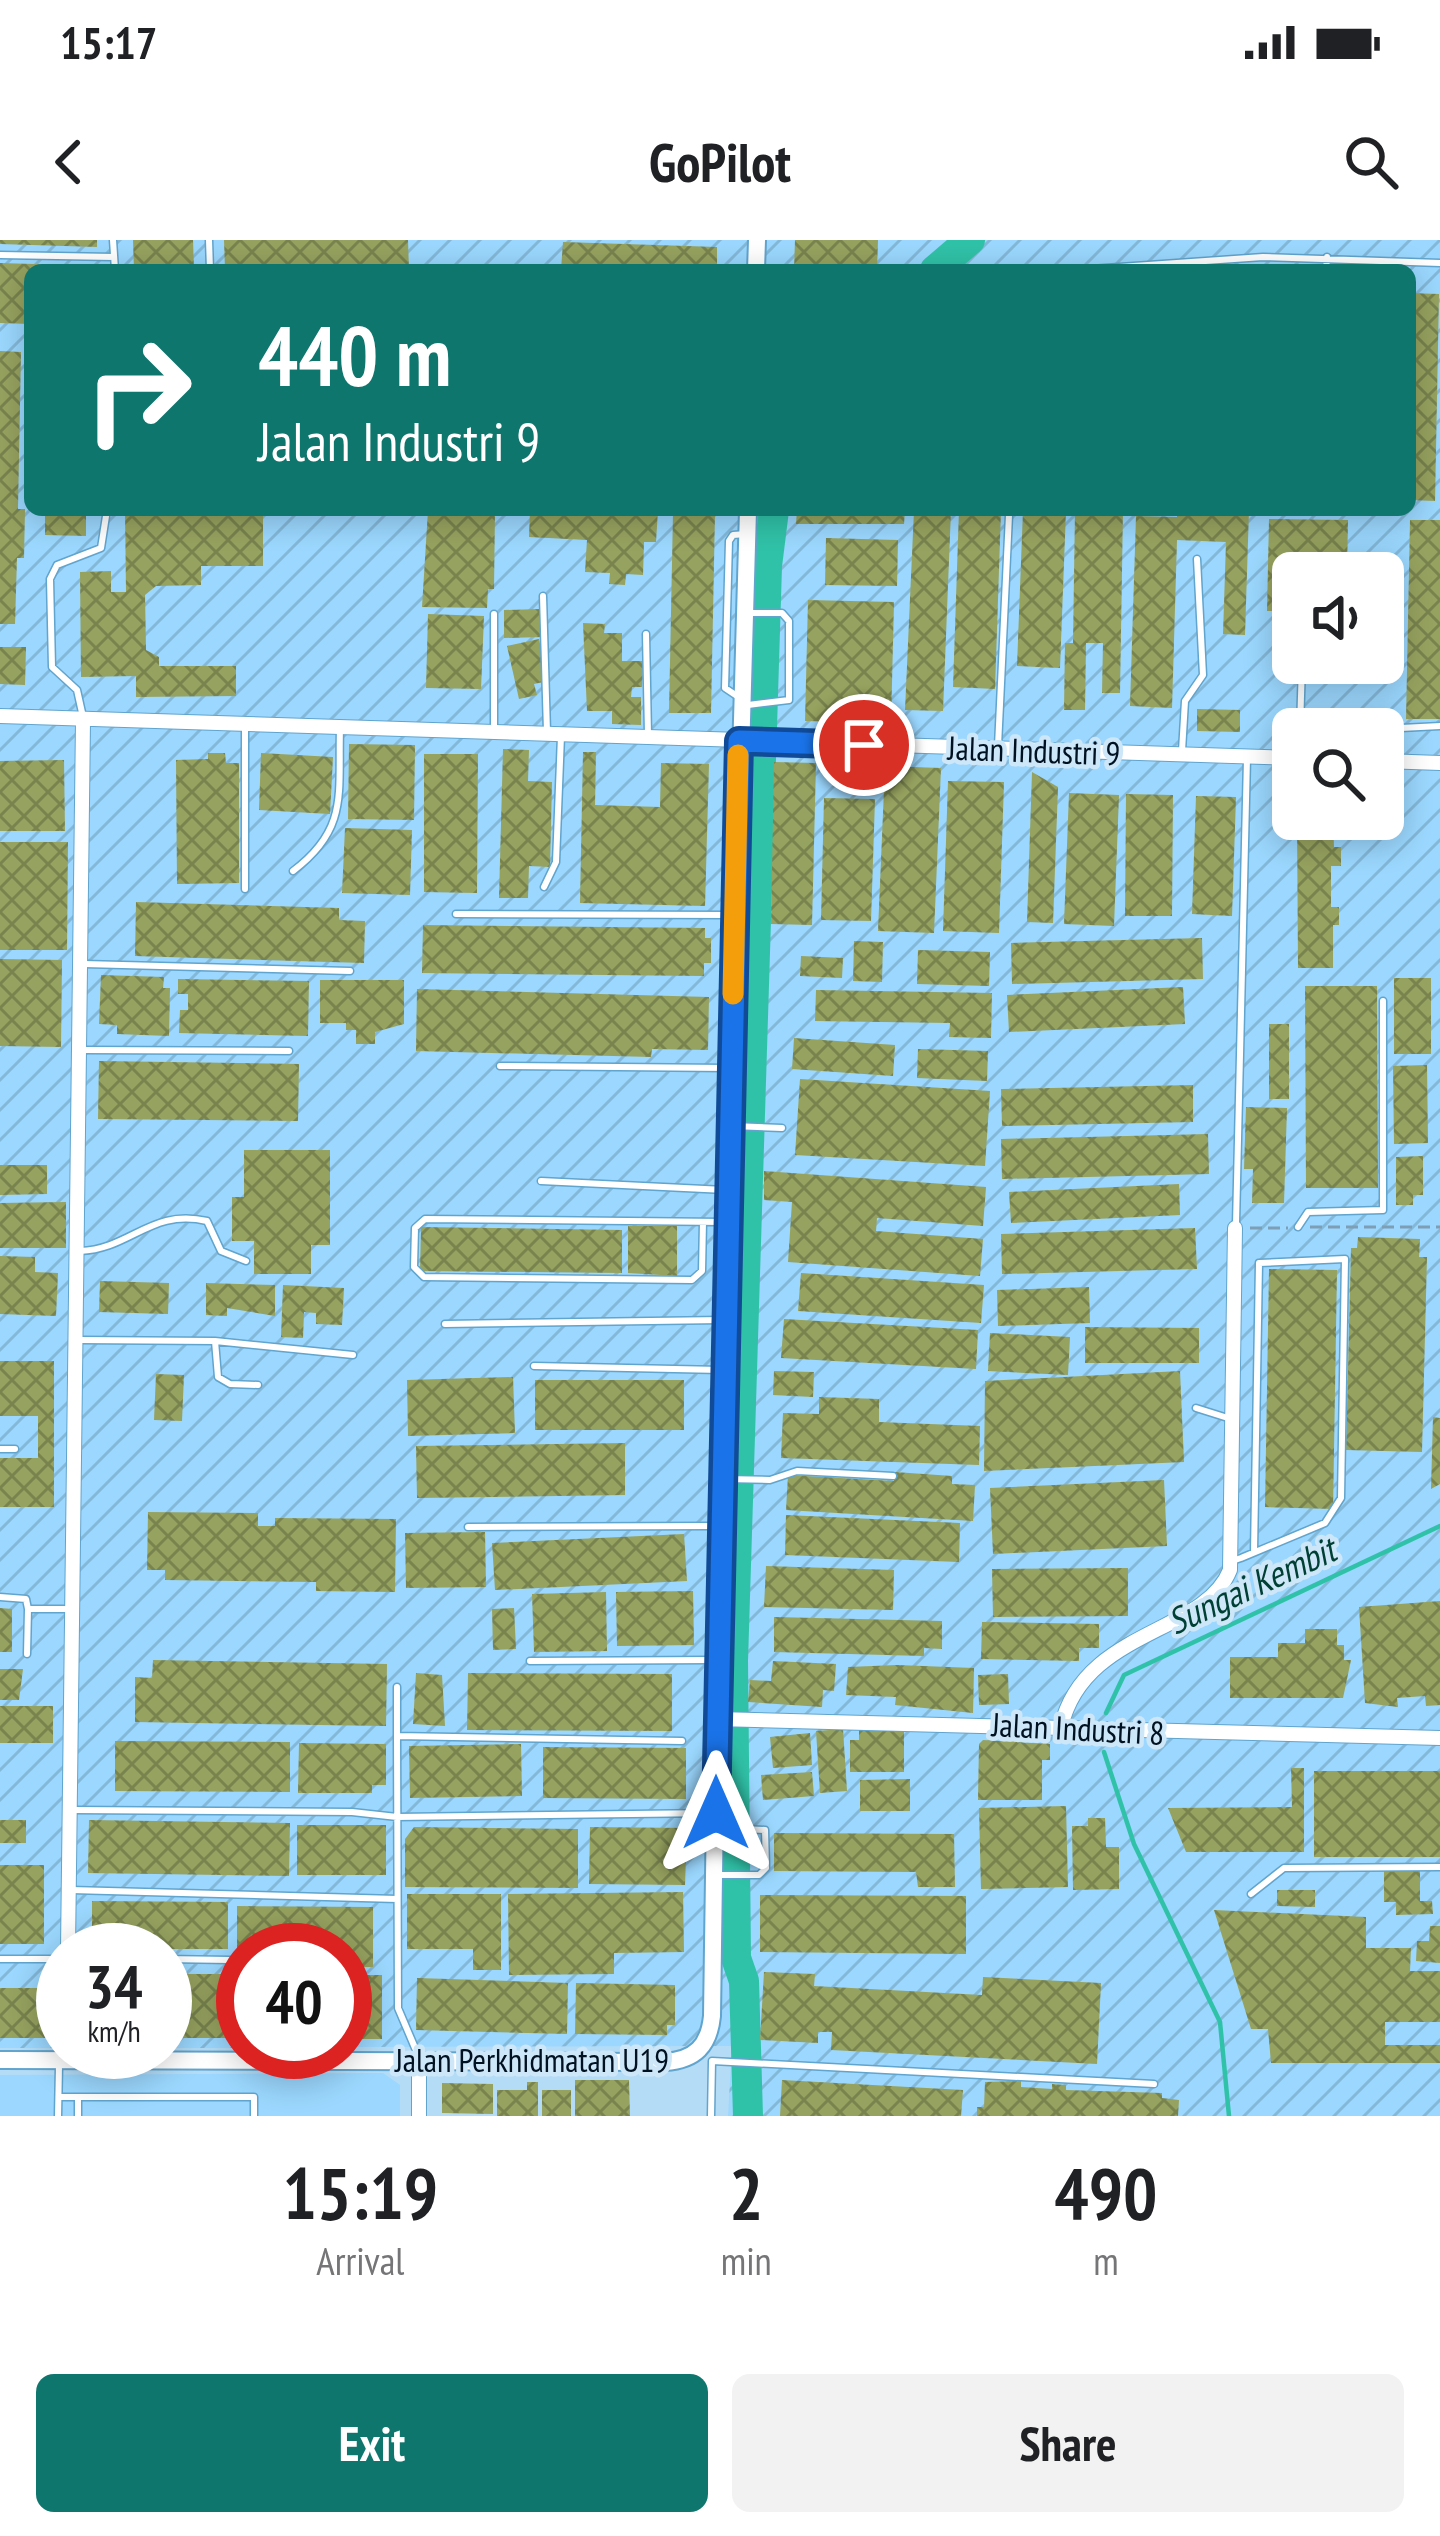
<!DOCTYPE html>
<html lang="en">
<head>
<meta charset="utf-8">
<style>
	:root { --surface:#fff; --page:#f2f2f2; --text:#202124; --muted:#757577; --accent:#0f766e }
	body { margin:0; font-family:"PT Sans Narrow",sans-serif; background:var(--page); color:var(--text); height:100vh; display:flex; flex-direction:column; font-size:45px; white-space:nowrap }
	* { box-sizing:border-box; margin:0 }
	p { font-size:39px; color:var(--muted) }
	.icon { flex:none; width:66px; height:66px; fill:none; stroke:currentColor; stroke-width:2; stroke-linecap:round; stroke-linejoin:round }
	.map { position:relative; height:1876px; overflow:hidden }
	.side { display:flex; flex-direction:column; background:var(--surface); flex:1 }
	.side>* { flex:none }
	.banner { position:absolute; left:24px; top:24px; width:1392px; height:252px; border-radius:18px; box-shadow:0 6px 30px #0003; background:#0f766e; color:#fff; overflow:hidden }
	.controls { position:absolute; left:1272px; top:312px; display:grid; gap:24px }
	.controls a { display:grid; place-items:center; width:132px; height:132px; border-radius:18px; background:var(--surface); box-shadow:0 6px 30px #0003; font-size:60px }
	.speed { position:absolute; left:36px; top:1683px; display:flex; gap:24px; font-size:60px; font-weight:700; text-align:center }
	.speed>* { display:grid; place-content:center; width:156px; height:156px; border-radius:50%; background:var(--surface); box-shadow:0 6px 30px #0003; line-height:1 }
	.speed small { font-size:30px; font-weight:400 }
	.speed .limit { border:18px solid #d22; background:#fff; color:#111 }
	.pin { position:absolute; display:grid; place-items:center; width:102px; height:102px; color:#fff; margin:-51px; border:6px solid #fff; border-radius:50%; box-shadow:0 3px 12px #0007 }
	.me { position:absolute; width:132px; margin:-66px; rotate:0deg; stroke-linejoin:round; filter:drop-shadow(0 0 9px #0008) }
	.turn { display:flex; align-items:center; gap:42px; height:252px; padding:0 36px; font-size:54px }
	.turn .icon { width:156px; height:156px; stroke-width:2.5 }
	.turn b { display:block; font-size:84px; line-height:102px }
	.eta { display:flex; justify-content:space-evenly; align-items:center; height:204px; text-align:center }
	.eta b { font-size:72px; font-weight:600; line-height:84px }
	.cta { display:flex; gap:24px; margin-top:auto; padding:24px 36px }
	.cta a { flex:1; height:138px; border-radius:18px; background:var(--accent); color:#fff; font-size:48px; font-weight:600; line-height:138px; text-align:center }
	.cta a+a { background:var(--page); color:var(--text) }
	.status { display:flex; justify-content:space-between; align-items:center; height:84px; padding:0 60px; background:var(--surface); direction:ltr }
	.status svg { height:33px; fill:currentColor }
	header { display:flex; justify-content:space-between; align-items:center; height:156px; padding:0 36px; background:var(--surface); font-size:54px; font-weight:600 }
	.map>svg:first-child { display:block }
	.built { fill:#9bd7fe }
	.industrial { fill:url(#industrial-furrows); fill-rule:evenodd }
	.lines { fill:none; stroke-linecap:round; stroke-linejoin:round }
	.stream { stroke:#30c2a8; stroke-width:4.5 }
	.river { stroke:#30c2a8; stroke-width:30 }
	.building { fill:url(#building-cross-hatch) }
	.service-casing { stroke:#61a4cd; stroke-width:9 }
	.minor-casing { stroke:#61a4cd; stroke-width:16 }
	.tertiary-casing { stroke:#61a4cd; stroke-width:20 }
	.path { stroke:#7d9eb5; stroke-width:3; stroke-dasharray:12 6; stroke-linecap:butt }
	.service { stroke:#fff; stroke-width:6 }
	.minor { stroke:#fff; stroke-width:14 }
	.tertiary { stroke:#fff; stroke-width:16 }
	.route-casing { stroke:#114b97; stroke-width:30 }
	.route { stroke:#1a73e8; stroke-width:21 }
	.slow { stroke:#f59e0b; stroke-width:21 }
	.labels { text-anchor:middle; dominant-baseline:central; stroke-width:9; stroke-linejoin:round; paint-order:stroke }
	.street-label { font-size:33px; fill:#001221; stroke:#cde7f8 }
	.water-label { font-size:36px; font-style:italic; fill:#003f34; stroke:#cde7f8 }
</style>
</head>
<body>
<div class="status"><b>15:17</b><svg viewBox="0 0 49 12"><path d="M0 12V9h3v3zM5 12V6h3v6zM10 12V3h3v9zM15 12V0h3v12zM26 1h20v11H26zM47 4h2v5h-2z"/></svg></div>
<header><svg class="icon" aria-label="back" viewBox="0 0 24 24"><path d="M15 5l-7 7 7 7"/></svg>GoPilot<svg class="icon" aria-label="search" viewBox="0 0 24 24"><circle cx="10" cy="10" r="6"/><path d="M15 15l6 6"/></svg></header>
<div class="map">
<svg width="1440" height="1876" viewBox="0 0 1440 1876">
	<defs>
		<pattern id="industrial-furrows" width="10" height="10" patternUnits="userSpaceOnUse" patternTransform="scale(3)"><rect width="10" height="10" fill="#9bd7fe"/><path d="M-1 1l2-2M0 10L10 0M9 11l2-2" fill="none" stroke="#84b8d9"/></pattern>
		<pattern id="building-cross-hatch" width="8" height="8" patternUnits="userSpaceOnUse" patternTransform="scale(3)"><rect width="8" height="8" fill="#96a25f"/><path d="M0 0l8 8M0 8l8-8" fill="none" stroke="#78834e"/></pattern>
	</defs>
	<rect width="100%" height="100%" fill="#b4dcf6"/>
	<!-- built -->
	<path class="built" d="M383 1833 400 1845V1876H0V1835Z"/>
	<!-- industrial -->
	<path class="industrial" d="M0 0H1440V1876H728L732 1806 345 1807V1710H243V1808H165V1710H63V1808H0ZM30 30H1410V270H30ZM1293 333H1383V423H1293ZM1293 489H1383V579H1293Z"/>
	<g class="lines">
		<!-- stream -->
		<path class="stream" d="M1106 1473 1124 1435 1440 1286
			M1104 1512 1134 1604 1220 1782 1229 1876"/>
		<!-- river -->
		<path class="river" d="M935 30 970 0
			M748 1876 744 1741 736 1718 733 1421 767 326 774 270"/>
	</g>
	<!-- building -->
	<path class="building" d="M0 0H97V7L0 4Z
		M133 0H193L194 30H134Z
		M224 0H408L409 30H225Z
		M795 0H878L877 30H794Z
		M563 2 717 7V30H561Z
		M0 23 98 26V30H30V84L0 83Z
		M1410 53 1439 54 1435 261 1410 260Z
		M0 111 21 112 18 269H25L24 318H17L15 384H0Z
		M45 270H86V296L45 295Z
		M125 270H263V326H201V345L156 346 145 355 146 410 159 417V426H236V456L136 457V436L81 437 80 332 111 331V352H126Z
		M428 270H495L494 349H488L487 368 422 367Z
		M530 270H658L656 302H644L643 335 626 334 625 345 609 344 610 333 585 332 587 300 529 297Z
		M797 270H905L904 284H796Z
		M914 270H951L943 471 905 470Z
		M959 270H1001L995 449 953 447Z
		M1023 270H1066L1060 428 1017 426Z
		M1075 270H1123L1120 453H1102L1103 403H1086L1085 470H1064L1065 403H1073Z
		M1177 270H1249L1245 395 1223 394 1226 302 1177 300 1172 468 1130 466 1136 276 1177 277Z
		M673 272 715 273 711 473H669Z
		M1269 279 1348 280 1347 333H1293V371H1267Z
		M1410 280H1440V479H1406Z
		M826 298 898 300 897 346 825 345Z
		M808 360 894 362 891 483 805 481Z
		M540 369 541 397 504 398V370Z
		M428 374 484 376 481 449 426 448Z
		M583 383 605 384 604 393H622V421H643L642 447H632L631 457H641V485L612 484V471H587Z
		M539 399 548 441 534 444 537 455 519 459 507 406Z
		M0 407H26L25 445 0 444Z
		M1197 469 1240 470V492L1197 491Z
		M349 504 415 505 414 580 348 579Z
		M503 509 529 510 528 541 552 542 550 627 529 626 528 658H499Z
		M583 512H596L595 565 660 567 661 523 709 524 705 666 580 663Z
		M208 513H225L226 523H239V643L177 644 176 520 208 519Z
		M261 513 333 517 330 574 259 570Z
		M424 514H478L477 653 424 652Z
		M64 520 65 591H0V521Z
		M774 522 816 523 812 685 771 684Z
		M885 526 941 528 934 693 878 691Z
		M1032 532 1058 547 1053 683 1027 682Z
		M948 541 1004 542 999 693 943 691Z
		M1069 553 1119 555 1114 686 1064 684Z
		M1126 554 1173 555 1172 676H1125Z
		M1196 556 1236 557 1232 676 1192 674Z
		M824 558 875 559 871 681 821 680Z
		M1297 579H1333L1334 607H1341V626H1331V667H1339V685H1333V728H1298Z
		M345 588 412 590 410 655 342 653Z
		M0 602H68L67 710H0Z
		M136 662 339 668V680L365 681 364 723 135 716Z
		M423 685 705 688V698H711V723H704V736L422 733Z
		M1202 698 1203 739 1012 744 1011 703Z
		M854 701 883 702 882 742 853 741Z
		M918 710 990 712 989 746 917 744Z
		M801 716 843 718 842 738 800 736Z
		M0 719 62 720 61 807 0 806Z
		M101 735 164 737 163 748H170L169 796 117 794V785L99 784Z
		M1394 738H1431V814H1394Z
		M178 739 309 741 308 796 179 793 180 770H188V754H178Z
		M320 740H404V784L375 792V804H356V790H346V783H320Z
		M1305 746H1377L1378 948H1306Z
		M1183 747 1185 784 1009 792 1007 755Z
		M417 749 709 757 708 810 652 809 651 817 416 811Z
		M816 750 992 753 991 798 949 797 950 783 815 781Z
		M1269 784H1289V859H1269Z
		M794 798 895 805 893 836 792 829Z
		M918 809 988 811 987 841 917 838Z
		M99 821 299 824 298 881 98 879Z
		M1427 825 1428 903 1394 904 1393 826Z
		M800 839 990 851 985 926 795 915Z
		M1193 845V882L1002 886 1001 849Z
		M1246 867 1287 868 1284 963H1252L1253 929H1244Z
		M1208 894 1209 934 1002 939 1001 899Z
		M244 910H330V1005H311V1034H254V1001H232V957H244Z
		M1423 916V955H1413V965H1396V917Z
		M0 925H47V954L0 955Z
		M764 931 986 947 983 986 877 978 876 991 983 999 980 1036 788 1022 792 962 764 960Z
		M1179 944 1180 975 1011 983 1009 952Z
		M66 962V1008H0V963Z
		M628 986H677V1036L628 1033Z
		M421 987 622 990V1033L420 1031Z
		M1195 988 1197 1029 1002 1034 1001 994Z
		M1358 997 1420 999 1419 1017H1427L1422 1212 1346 1210 1351 1008H1357Z
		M0 1016 35 1017V1032L58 1033 56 1076 0 1074Z
		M1269 1029 1337 1030 1333 1269 1265 1267Z
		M801 1033 984 1045 981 1083 798 1071Z
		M100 1041 169 1043 168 1074 99 1072Z
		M206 1043 275 1045V1076L227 1068V1076L206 1075Z
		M283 1045 344 1048 342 1085 316 1084V1073L304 1072 303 1098 281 1097Z
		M1089 1047 1090 1083 998 1086 997 1050Z
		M784 1079 978 1090 976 1129 781 1118Z
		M1085 1087 1199 1088V1123H1085Z
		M990 1093 1070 1097 1068 1135 988 1131Z
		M0 1121H54V1267H0V1218H38V1176H0Z
		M774 1131 814 1132 813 1157 773 1155Z
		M1180 1131 1184 1222 984 1231 985 1141Z
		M156 1134 184 1135 182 1181 154 1180Z
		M513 1137 515 1193 408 1196 407 1140Z
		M535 1140H684V1190H535Z
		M819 1157 879 1159V1182L980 1186 979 1225 781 1218 783 1173 819 1174Z
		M1433 1177 1440 1178V1244L1431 1249Z
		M625 1203V1255L417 1258 416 1206Z
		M895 1232 952 1236V1244L975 1245 973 1281 786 1270 788 1235 894 1241Z
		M1164 1240 1167 1306 993 1314 990 1248Z
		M148 1272 258 1273V1286H275V1278L396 1279 395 1352 316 1351V1342L165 1340V1330H147Z
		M786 1275 960 1283 959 1322 785 1315Z
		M485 1292 486 1347 406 1348 405 1293Z
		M684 1294 687 1341 495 1350 492 1303Z
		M766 1326 894 1330 893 1370 764 1367Z
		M1128 1328V1376L993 1377 992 1329Z
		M693 1351 694 1405 617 1406 616 1352Z
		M606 1352 607 1411 534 1412 532 1354Z
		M1440 1361V1465L1426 1466 1425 1456 1397 1458 1398 1467 1365 1463 1359 1367Z
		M0 1368 12 1369V1412H0Z
		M514 1368 516 1409 493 1410 492 1369Z
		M774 1377 942 1381V1409L924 1408V1416L774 1412Z
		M982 1382 1099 1384V1408H1079V1421L981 1419Z
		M1305 1389H1337V1405H1344V1420H1351L1343 1458H1230V1417H1278V1403H1305Z
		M153 1420 387 1424 386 1486 135 1482V1437L152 1438Z
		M773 1421 836 1424 834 1451 823 1450 822 1467 748 1462 750 1440 771 1441Z
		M897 1425 974 1428 973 1473 895 1465 896 1457 846 1455 848 1427Z
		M0 1429H23L19 1460H0Z
		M416 1433 442 1435 445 1486 413 1484Z
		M468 1433 672 1434V1491L467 1490Z
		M1008 1434 1009 1464 979 1465 978 1435Z
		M0 1466H53V1503H0Z
		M904 1488V1532H850V1500H859V1489Z
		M843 1489 847 1551 820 1553 816 1491Z
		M810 1493 812 1525 773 1528 770 1497Z
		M983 1500 1050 1504V1520H1042V1560H978L979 1504Z
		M115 1501 290 1502V1552L115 1551Z
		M299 1503 386 1504V1545H372V1553H298Z
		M521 1504 522 1556 410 1558 409 1506Z
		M543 1507 686 1508V1559L543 1558Z
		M1291 1528H1304V1612H1186L1168 1568 1292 1567Z
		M1314 1531H1440V1617H1314Z
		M812 1532 814 1556 763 1560 761 1535Z
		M910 1539V1571H860V1540Z
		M1066 1566 1068 1647 981 1649 979 1568Z
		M1088 1578H1105L1106 1607H1119V1649L1073 1650 1072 1586H1088Z
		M0 1580H26V1603H0Z
		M89 1580 290 1583 289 1636 88 1633Z
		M297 1585H386V1635H297Z
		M414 1587 578 1589V1648L405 1647V1599Z
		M590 1587 687 1588 685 1645 589 1644Z
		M774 1593 954 1594 955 1647H918L916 1632 774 1631Z
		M0 1625H44V1704H0Z
		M1420 1630V1661H1432L1433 1674 1396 1675V1662H1384V1631Z
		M1277 1650H1315V1667L1277 1666Z
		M683 1652 684 1712 614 1713V1734L509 1735 508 1654Z
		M407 1654H501V1730H473V1709H407Z
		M760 1655 966 1656V1714L760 1712Z
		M92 1661 228 1662V1709H92Z
		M237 1666 373 1667V1727H345V1710H243V1726H237Z
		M1214 1670 1366 1677V1708H1411L1410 1731H1440V1782H1385V1805H1440V1823H1271L1268 1789H1251Z
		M1430 1686H1440V1723L1416 1721 1417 1701H1429Z
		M764 1732 815 1734 814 1746 982 1755 983 1737 1101 1743 1097 1824 831 1810 832 1792H818V1803L760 1800Z
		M165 1734H243V1798H165Z
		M345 1735H382V1799H345Z
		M417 1738 568 1743 567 1794 416 1790Z
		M576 1743 675 1745V1785H667V1795L575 1794Z
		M0 1748H57V1798H0Z
		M575 1840H629L630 1876H575Z
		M782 1840 963 1850 961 1876H780Z
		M1021 1841V1847L1052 1849V1844L1066 1845V1850L1162 1853V1858L1179 1860 1178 1876H977V1867H984L985 1842Z
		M527 1842H538V1876H497V1850H527Z
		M442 1843 493 1844V1874L442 1873Z
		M542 1850H571V1876H542Z"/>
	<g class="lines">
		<!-- service casing -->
		<g class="service-casing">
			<path id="service" d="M113 0 115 30
				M209 0 210 30
				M0 15 114 17
				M1076 30 1263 17 1440 23
				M1326 30 1327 17
				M543 356 547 492
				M747 373H782L789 381V460L748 465
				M494 374V491
				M646 394 648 495
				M737 456 725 448 729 301 733 295 746 294
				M83 477 77 450 52 427 50 339 57 325 101 308 106 276
				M245 486V649
				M1401 488 1440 486
				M1300 489 1302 423
				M998 506 1009 275
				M1182 511 1185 461 1203 435 1197 319
				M293 631C349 589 338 553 340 489
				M544 647 556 622 561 496
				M456 674 731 675
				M84 724 350 731
				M83 810 289 811
				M500 826 727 828
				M732 886 782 888
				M541 941 725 950
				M703 982 702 1031 692 1040 424 1037 414 1027 415 988 425 979 723 982
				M1236 984 1247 518
				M1298 987 1308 972 1383 970V761
				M80 1011C131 1009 151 968 207 981L221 1011 246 1021
				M445 1084 722 1080
				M79 1100 215 1101 218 1137 230 1144 258 1145
				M215 1101 353 1115
				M534 1126 721 1130
				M1196 1168 1231 1179
				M0 1209H15
				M724 1239 770 1240 797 1231 893 1236
				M468 1287 715 1286
				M1232 1321 1241 1318 1325 1283 1341 1258 1345 1019 1259 1023 1254 1312
				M0 1357 26 1359 28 1369
				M27 1414 28 1369H69
				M530 1421 713 1420
				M397 1496V1447
				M73 1570 352 1572 397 1577 714 1573
				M716 1635H759L766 1628 765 1590 720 1588
				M71 1650 397 1659
				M1251 1654 1284 1628 1440 1627
				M0 1719H63
				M165 1719 230 1720
				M418 1815 398 1768 397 1496 682 1501
				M59 1857H254V1876
				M58 1876 59 1826
				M78 1876V1857
				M711 1876 712 1821 1154 1844"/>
		</g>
		<!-- minor casing -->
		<g class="minor-casing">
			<path id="minor" d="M0 476 1293 518
				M1383 521 1440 523
				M717 1479 1440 1498
				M1061 1487C1084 1389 1204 1395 1230 1330L1235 988
				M68 1710 83 481
				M419 1876V1819"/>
		</g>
		<!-- tertiary casing -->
		<g class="tertiary-casing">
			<path id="tertiary" d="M756 30 757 0
				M0 1820 665 1822C695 1820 709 1806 712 1776L719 1286 748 270"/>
		</g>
		<!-- path -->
		<path class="path" d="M1310 987H1440
			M1250 988H1288"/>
		<!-- service -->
		<use href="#service" class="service"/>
		<!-- minor -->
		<use href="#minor" class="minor"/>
		<!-- tertiary -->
		<use href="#tertiary" class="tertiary"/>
	</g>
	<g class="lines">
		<!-- route casing -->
		<g class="route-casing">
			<path id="route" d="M716 1573 739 501 864 505"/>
		</g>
		<!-- route -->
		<use href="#route" class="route"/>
		<!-- slow -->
		<path class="slow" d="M733 754 738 515"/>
	</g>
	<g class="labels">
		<!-- street labels -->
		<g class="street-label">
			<text transform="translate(1034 510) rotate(2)">Jalan Industri 9</text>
			<text transform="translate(1078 1488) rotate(3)">Jalan Industri 8</text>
			<text x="532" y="1819">Jalan Perkhidmatan U19</text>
		</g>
		<!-- water labels -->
		<g class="water-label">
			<text transform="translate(1251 1345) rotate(-25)">Sungai Kembit</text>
		</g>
	</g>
</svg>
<div class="controls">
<a><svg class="icon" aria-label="sound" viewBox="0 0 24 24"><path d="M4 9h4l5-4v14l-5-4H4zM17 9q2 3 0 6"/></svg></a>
<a><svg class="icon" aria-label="search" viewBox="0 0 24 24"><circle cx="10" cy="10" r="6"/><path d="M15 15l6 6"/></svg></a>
</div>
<div class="speed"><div>34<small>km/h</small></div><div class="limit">40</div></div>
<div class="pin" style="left:864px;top:505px;background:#d93025"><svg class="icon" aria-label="arrive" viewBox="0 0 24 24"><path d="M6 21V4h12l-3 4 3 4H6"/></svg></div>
<svg class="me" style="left:716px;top:1573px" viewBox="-20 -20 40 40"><path d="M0-17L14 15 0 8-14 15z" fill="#1a73e8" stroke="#fff" stroke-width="4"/></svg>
<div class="banner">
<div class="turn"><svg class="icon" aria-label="right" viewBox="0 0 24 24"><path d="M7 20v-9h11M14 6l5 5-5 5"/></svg><div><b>440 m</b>Jalan Industri 9</div></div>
</div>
</div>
<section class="side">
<div class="eta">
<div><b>15:19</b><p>Arrival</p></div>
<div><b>2</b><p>min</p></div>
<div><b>490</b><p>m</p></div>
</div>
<div class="cta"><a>Exit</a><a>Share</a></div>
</section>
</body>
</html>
